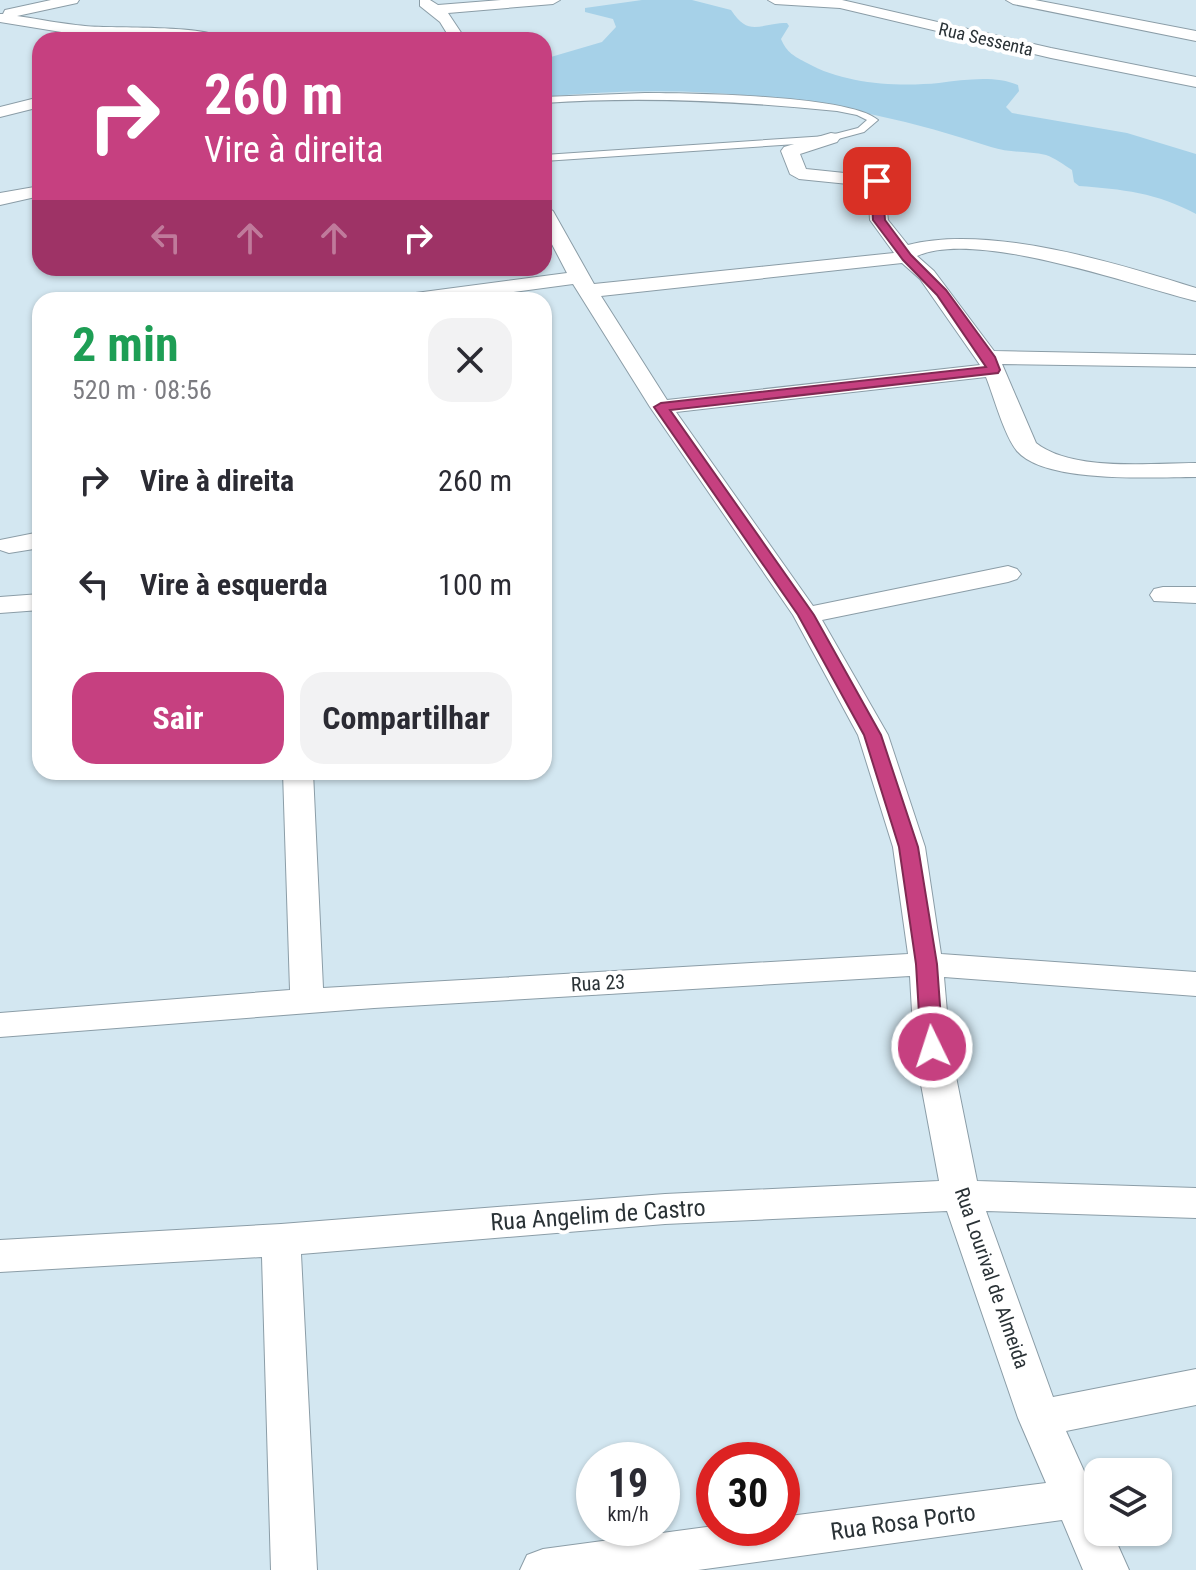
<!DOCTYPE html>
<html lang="pt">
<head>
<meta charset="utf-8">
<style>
	:root { --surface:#fff; --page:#f2f2f3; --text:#2b2b33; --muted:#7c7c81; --accent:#c64080 }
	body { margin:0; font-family:"Roboto Condensed",sans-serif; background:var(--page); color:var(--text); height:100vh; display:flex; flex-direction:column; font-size:30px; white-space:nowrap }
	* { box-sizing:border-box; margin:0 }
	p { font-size:26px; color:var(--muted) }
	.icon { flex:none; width:44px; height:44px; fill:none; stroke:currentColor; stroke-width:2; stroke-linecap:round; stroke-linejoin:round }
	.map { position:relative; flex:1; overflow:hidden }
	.panel { position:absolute; left:32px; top:292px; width:520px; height:488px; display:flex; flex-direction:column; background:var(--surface); border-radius:24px; box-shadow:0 2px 6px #0004 }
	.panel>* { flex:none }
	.guide { position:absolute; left:32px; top:32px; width:520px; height:244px; border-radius:24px; box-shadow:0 2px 6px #0004; background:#c64080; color:#fff; overflow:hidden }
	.fabs { position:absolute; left:1084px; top:1458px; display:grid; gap:16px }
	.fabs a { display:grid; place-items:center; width:88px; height:88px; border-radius:16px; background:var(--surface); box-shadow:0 2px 6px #0004; font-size:40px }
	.speed { position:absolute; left:576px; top:1442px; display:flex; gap:16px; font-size:40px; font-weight:700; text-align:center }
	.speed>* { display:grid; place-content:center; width:104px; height:104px; border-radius:50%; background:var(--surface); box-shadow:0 2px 6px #0004; line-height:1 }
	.speed small { font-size:20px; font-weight:400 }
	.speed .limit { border:12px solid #d22; background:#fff; color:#111 }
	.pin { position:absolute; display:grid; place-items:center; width:68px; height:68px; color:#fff; margin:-34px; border-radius:16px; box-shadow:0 4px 12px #0006 }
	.me { position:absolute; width:88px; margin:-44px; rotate:356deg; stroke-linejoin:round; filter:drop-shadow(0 0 6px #0008) }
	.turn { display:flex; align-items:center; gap:28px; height:168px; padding:0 40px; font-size:36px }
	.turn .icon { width:104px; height:104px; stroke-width:2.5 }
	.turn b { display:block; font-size:56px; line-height:68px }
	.lanes { display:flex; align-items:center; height:76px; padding:0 40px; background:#0003; justify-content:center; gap:40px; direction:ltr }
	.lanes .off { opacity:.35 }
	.round { display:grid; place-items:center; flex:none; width:84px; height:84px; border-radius:24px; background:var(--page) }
	.overview { display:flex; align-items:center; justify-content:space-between; height:136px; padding:0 40px }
	h1 { font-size:48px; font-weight:700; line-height:60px; color:#1e9e55 }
	.primary-button { display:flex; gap:16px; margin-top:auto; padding:16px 40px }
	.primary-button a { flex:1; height:92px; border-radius:24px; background:var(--accent); color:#fff; font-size:32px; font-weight:700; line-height:92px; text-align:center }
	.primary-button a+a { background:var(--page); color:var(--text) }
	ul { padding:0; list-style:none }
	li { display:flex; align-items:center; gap:24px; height:104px; padding:0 40px }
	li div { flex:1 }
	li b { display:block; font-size:30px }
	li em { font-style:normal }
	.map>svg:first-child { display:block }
	.green { fill:#a6d1e8 }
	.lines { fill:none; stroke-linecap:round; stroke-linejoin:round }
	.service-casing { stroke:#8b9da7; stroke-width:2 }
	.minor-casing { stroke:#8b9da7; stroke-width:2 }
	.service { fill:#fff; fill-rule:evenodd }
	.minor { fill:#fff; fill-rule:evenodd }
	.route { fill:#c64080; stroke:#812a53; stroke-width:2 }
	.labels { text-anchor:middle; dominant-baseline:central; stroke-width:8; stroke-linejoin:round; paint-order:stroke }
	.far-street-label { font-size:18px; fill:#2a3236; stroke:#fff }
	.street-label { font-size:20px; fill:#2a3236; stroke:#fff }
	.near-street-label { font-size:24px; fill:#2a3236; stroke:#fff }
</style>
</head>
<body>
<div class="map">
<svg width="1196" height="1570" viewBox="0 0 1196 1570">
	<rect width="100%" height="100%" fill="#d3e7f1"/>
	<!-- green -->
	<path class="green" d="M642 0H692L731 10C749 38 760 23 787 23L789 26 781 39C787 53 794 56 807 63 844 84 897 87 939 83 964 80 994 75 1018 85L1019 91 1006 107 1012 113 1127 133 1196 154V214C1158 193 1121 189 1079 186L1074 182 1072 170C1064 165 1055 158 1046 155 1028 151 1009 153 991 147 844 98 699 81 544 97V59L602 42 616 27 613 19 585 12V8Z"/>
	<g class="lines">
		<!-- service casing -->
		<g class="service-casing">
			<path id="service" d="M645 93C688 93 850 95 878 120L864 132 827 142 544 161V155L827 136 858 128 867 120 857 115 837 111C739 101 643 96 544 103V97Z"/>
		</g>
		<!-- minor casing -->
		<g class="minor-casing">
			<path id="minor" d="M51 0H79L77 3 17 16C39 19 62 24 85 26 114 29 207 24 226 40L86 36 0 22V14H3L5 10Z
				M420 0H430L438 5 501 0H560L553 4 448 13 466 40H419L427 35H448L440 22 420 6Z
				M768 0H842L1051 48 1196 77V87L1051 58 840 8 775 4Z
				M1006 0H1035L1196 31V41L1013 4Z
				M40 97V107L0 117V107Z
				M831 133 837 134 840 138 837 142 800 154 806 169 883 177 888 220 908 245C990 224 1116 263 1196 288V301C1132 285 976 229 917 256L934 271 994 351 1196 355V367L1002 364 1036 443C1073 472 1151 463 1196 463V477C1155 477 1045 484 1017 451 1004 435 994 397 986 377L676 412 813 606 1008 566 1017 569 1021 574 1017 579 1008 582 822 620 888 735 925 847 941 954 1196 972V996L944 977 950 1047 977 1181 1196 1188V1218L986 1211 1053 1397 1196 1369V1405L1066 1431 1098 1502V1532H1112L1129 1570H1083L1062 1520 698 1570H520L527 1555 543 1549 714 1526 782 1528V1517L1046 1483 1018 1418 947 1211 665 1224 301 1254 317 1570H271L262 1257 0 1272V1240L281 1224 665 1194 939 1181 914 1047 910 976 374 1008 0 1037V1013L290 990 283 772H313L323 988 908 954 893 847 858 735 793 615 650 407 573 284 453 300H398L408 294 567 273 544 229V205L553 211 594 284 894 253 870 220 868 186 799 179 790 174 781 151 784 147ZM902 263 920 279 980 365 667 400 601 296Z
				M40 186V196L0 205V193Z
				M107 268 96 275 86 269 87 268Z
				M40 532V548L9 553 0 550V540Z
				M1163 587H1196V603L1154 601 1150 595 1154 589Z
				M40 594V610L0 613V597Z"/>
		</g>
		<!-- service -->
		<use href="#service" class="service"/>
		<!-- minor -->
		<use href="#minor" class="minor"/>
	</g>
	<!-- route -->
	<path class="route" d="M877 178 882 181 885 220 911 255 946 290 995 357 1000 370 998 373 670 410 814 615 881 735 918 847 937 964 943 1047 940 1053H924L921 1047 916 964 899 847 864 735 798 615 654 407 661 403 986 367 937 295 903 260 873 220 871 181Z"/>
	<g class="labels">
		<!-- far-street labels -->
		<g class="far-street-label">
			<text transform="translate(986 39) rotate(13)">Rua Sessenta</text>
		</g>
		<!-- street labels -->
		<g class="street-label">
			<text transform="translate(598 983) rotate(-3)">Rua 23</text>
			<text transform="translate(992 1278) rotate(71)">Rua Lourival de Almeida</text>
		</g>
		<!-- near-street labels -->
		<g class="near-street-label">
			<text transform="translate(598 1215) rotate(-4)">Rua Angelim de Castro</text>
			<text transform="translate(903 1522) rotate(-8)">Rua Rosa Porto</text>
		</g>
	</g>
</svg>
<div class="fabs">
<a><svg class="icon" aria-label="layers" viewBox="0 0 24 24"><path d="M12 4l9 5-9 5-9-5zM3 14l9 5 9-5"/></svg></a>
</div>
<div class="speed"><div>19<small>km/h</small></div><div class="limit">30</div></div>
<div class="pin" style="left:877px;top:181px;background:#d93025"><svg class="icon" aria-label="arrive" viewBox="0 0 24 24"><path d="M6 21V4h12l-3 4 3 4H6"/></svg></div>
<svg class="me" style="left:932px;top:1047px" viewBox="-20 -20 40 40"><circle r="17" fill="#c64080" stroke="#fff" stroke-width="3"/><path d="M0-11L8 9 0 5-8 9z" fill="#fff"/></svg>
<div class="guide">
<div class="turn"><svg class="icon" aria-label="right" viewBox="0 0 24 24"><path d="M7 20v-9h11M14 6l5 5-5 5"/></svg><div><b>260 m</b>Vire à direita</div></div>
<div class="lanes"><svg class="icon off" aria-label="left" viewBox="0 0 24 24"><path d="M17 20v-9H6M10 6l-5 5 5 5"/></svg><svg class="icon off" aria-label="ahead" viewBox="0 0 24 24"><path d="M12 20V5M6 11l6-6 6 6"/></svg><svg class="icon off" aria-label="ahead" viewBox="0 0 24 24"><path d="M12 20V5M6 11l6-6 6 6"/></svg><svg class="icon" aria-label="right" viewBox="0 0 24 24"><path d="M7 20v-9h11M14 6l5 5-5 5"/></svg></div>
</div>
<section class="panel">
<div class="overview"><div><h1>2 min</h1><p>520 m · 08:56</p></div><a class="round"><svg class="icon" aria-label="close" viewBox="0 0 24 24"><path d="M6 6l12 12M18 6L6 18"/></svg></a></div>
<ul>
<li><svg class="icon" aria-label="right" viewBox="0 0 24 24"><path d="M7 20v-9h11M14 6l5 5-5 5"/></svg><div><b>Vire à direita</b></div><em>260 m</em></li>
<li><svg class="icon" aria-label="left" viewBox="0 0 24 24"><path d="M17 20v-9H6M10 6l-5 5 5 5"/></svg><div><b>Vire à esquerda</b></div><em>100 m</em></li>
</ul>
<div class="primary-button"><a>Sair</a><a>Compartilhar</a></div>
</section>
</div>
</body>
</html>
